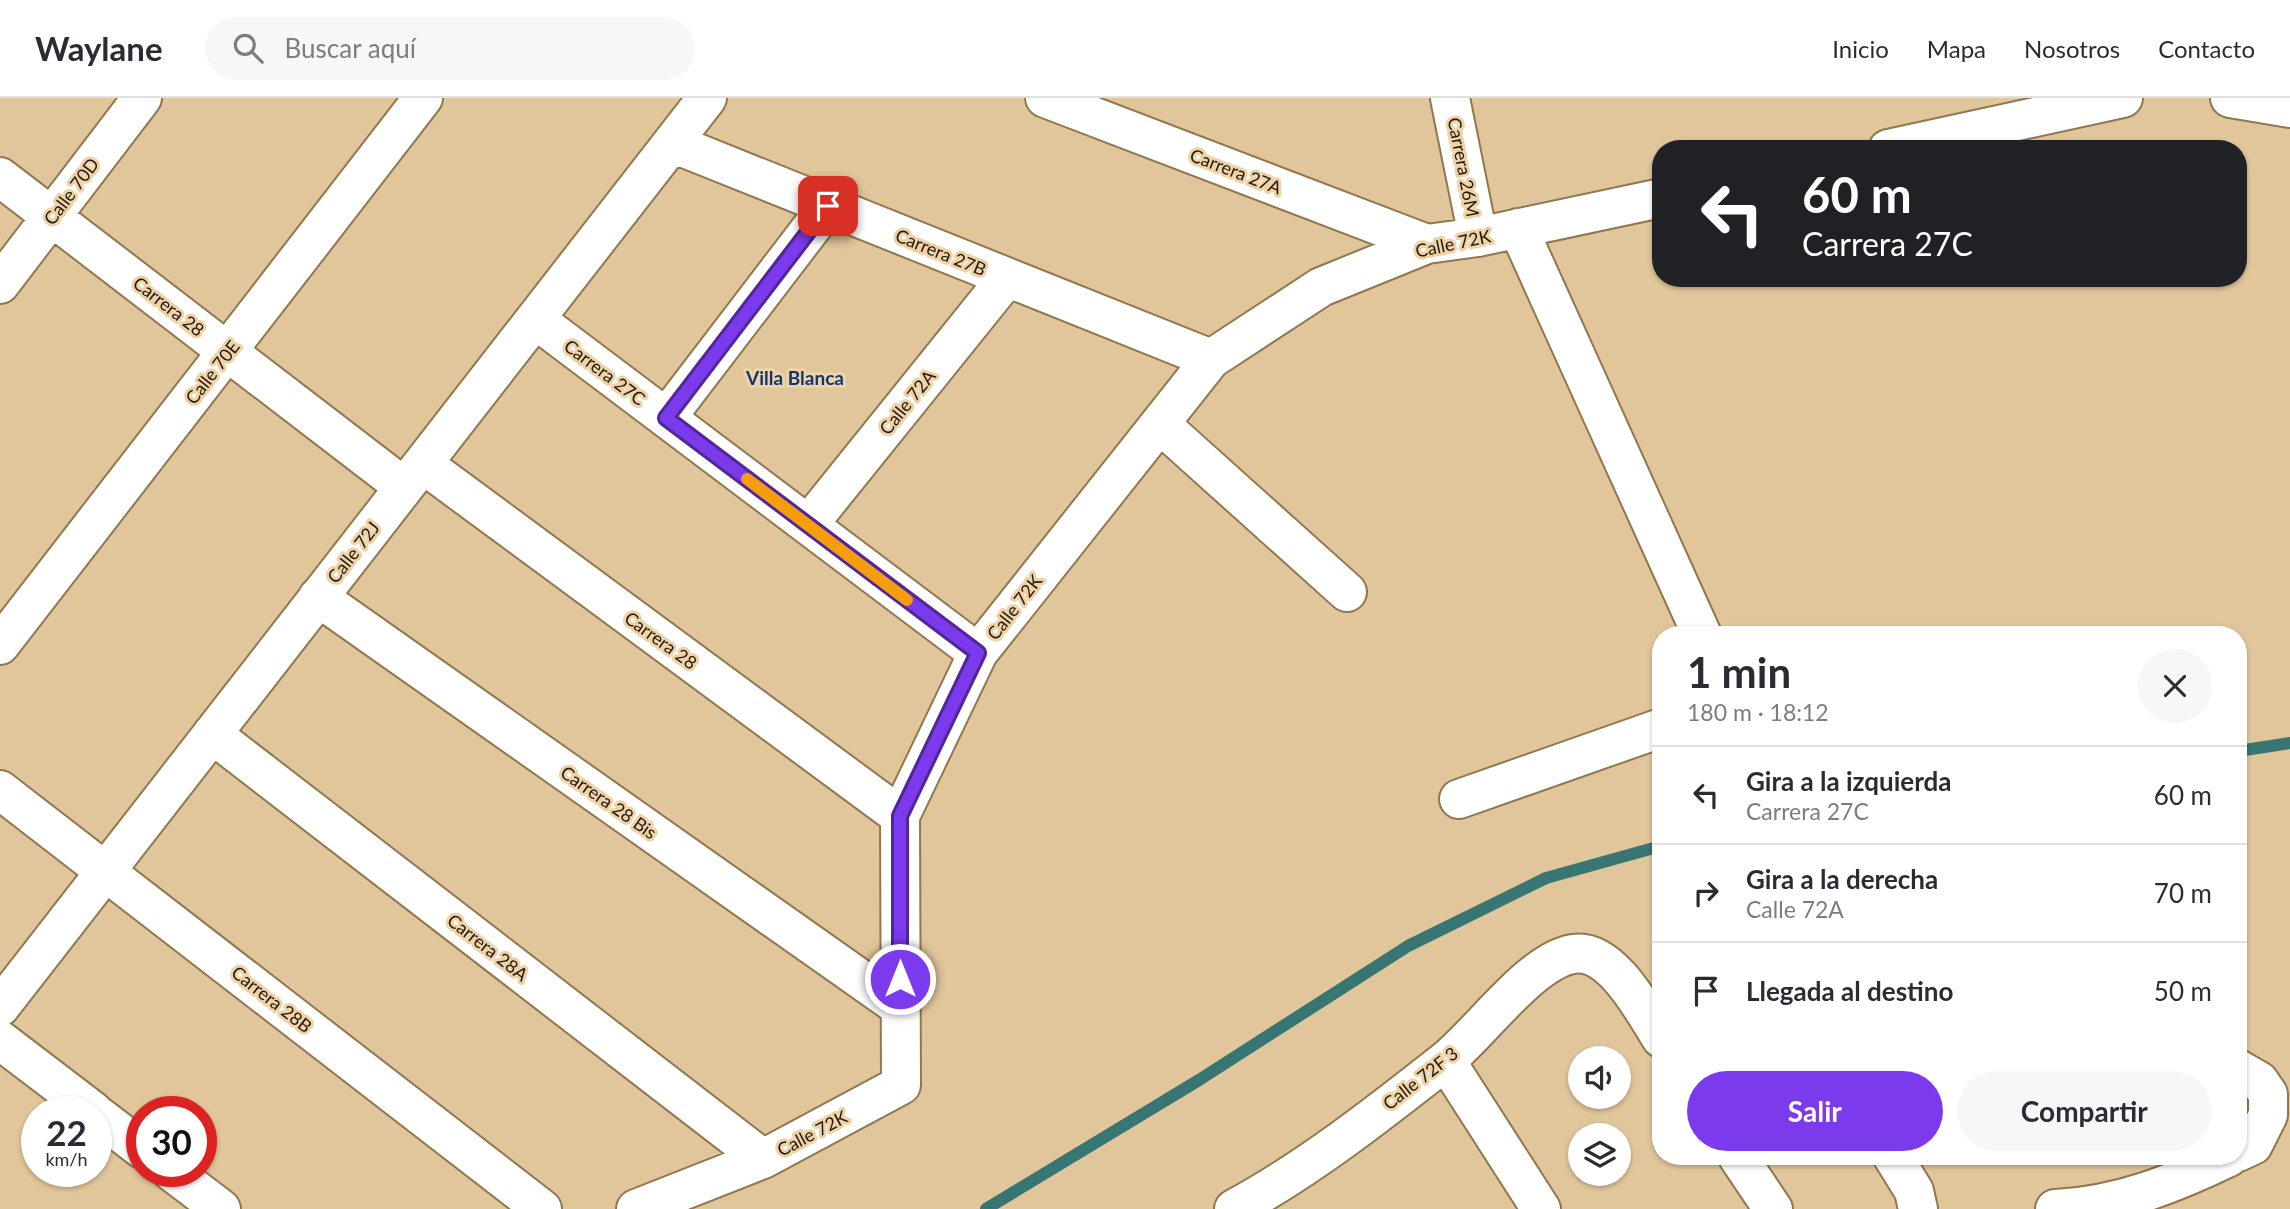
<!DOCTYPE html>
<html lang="es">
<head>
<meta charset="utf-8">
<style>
	:root { --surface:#fff; --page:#f7f7f7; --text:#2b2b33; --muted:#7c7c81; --line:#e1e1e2; --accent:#7c3aed }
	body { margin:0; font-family:Lato,sans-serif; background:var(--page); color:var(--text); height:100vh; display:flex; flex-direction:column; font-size:26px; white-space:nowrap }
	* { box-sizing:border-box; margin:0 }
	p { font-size:23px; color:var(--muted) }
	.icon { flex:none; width:38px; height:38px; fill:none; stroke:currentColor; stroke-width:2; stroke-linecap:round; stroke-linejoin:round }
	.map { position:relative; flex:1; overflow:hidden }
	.details { position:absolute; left:1652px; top:528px; width:595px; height:539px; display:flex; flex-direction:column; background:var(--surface); border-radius:28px; box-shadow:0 2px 5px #0004 }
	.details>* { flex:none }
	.guide { position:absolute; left:1652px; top:42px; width:595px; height:147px; border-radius:28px; box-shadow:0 2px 5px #0004; background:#202124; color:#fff; overflow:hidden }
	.controls { position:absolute; left:1568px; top:948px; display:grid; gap:14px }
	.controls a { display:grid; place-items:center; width:63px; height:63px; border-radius:50%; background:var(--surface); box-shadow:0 2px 5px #0004; font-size:35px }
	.speed { position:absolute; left:21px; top:998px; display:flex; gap:14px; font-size:35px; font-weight:700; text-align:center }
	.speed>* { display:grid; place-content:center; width:91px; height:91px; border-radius:50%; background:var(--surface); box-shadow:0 2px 5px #0004; line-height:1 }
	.speed small { font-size:18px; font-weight:400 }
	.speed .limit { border:10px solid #d22; background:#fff; color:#111 }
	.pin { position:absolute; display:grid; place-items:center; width:60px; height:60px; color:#fff; margin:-30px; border-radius:14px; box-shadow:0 4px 10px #0006 }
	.me { position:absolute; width:77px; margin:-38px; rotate:0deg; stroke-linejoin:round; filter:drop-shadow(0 0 5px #0008) }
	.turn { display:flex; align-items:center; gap:24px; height:147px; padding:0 35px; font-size:32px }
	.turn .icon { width:91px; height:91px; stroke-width:2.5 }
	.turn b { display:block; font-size:49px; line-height:60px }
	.round { display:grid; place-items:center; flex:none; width:74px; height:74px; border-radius:37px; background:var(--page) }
	.head { display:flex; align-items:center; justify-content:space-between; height:119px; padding:0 35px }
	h1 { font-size:42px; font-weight:700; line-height:52px }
	.cta { display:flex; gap:14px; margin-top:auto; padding:14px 35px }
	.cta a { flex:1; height:80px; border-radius:42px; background:var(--accent); color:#fff; font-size:28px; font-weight:700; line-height:80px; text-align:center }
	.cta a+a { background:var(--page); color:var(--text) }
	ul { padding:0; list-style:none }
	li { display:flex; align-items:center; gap:21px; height:98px; padding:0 35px; border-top:2px solid var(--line) }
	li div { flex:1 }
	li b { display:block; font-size:26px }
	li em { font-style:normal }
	header { display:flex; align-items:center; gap:42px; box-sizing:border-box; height:98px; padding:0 35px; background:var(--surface); border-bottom:2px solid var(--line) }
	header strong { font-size:33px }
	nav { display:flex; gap:38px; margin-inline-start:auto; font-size:24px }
	.search { width:490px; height:63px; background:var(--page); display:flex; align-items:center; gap:18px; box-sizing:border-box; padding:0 24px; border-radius:38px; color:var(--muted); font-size:26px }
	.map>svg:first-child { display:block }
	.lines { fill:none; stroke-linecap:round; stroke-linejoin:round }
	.stream { stroke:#377673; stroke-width:12 }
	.minor-casing { stroke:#90774e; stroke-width:42 }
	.minor { stroke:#fff; stroke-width:38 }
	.route-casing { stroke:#51269a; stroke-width:18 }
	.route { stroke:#7c3aed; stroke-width:12 }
	.slow { stroke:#f59e0b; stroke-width:12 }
	.labels { text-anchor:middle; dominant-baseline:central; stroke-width:6; stroke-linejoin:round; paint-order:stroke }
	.street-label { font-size:18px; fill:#231908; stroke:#efd3a8 }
	.neighbourhood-label { font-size:19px; font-weight:bold; fill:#123569; stroke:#efd3a8 }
</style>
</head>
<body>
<header>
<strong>Waylane</strong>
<div class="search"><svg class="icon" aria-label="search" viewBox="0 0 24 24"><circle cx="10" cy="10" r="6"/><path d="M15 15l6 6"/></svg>Buscar aquí</div>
<nav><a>Inicio</a><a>Mapa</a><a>Nosotros</a><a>Contacto</a></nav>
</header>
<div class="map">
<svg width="2290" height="1111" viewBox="0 0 2290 1111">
	<rect width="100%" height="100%" fill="#e1c69b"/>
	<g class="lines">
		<!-- stream -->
		<path class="stream" d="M2238 653 2290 645
			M986 1111 1199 982 1408 848 1546 780 1661 748"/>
		<!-- minor casing -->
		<g class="minor-casing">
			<path id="minor" d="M1045 0 1427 146
				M1450 0 1478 139
				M2230 0 2290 10
				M672 45 1211 261
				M1888 51 2123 0
				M0 79 404 389
				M1518 130 1702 537
				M0 186 142 0
				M535 221 978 555
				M666 320 828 108
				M1160 326 1347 494
				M423 366 900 718
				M808 427 1006 181
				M318 499 900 909
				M0 547 423 0
				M212 636 763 1061
				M0 692 542 1111
				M1459 701 1661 630
				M0 909 707 0
				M0 942 93 1013
				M1446 963 1541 1111
				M2238 971 2259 983 2268 996V1017L2253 1047 2238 1054
				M96 1016 142 1051
				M1738 1059 1773 1111
				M1893 1059 1914 1093 1918 1111
				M171 1073 221 1111
				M636 1111 763 1061 901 987 900 718 978 555 1211 261 1321 189 1427 146 1478 139 1661 100
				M1234 1111C1308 1071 1378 1016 1444 964 1479 937 1530 863 1573 856 1611 849 1644 913 1661 940
				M2055 1111C2118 1108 2173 1086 2229 1059"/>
		</g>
		<!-- minor -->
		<use href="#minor" class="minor"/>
	</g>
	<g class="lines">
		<!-- route casing -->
		<g class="route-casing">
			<path id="route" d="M828 108 666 320 978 555 900 718V881"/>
		</g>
		<!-- route -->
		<use href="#route" class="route"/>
		<!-- slow -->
		<path class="slow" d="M747 381 907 502"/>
	</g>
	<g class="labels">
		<!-- street labels -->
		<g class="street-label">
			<text transform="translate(1464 69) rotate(79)">Carrera 26M</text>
			<text transform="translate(1236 73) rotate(21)">Carrera 27A</text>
			<text transform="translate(71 93) rotate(-53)">Calle 70D</text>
			<text transform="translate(1453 145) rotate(-12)">Calle 72K</text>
			<text transform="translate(941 154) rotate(22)">Carrera 27B</text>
			<text transform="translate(169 208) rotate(38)">Carrera 28</text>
			<text transform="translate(212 274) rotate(-52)">Calle 70E</text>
			<text transform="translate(605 274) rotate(37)">Carrera 27C</text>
			<text transform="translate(907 304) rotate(-51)">Calle 72A</text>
			<text transform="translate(353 454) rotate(-52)">Calle 72J</text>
			<text transform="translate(1014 509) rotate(-52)">Calle 72K</text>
			<text transform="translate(661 542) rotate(36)">Carrera 28</text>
			<text transform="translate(609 704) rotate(35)">Carrera 28 Bis</text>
			<text transform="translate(488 849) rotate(38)">Carrera 28A</text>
			<text transform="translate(272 901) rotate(38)">Carrera 28B</text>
			<text transform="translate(1420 980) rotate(-38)">Calle 72F 3</text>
			<text transform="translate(812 1035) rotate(-28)">Calle 72K</text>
		</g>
		<!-- neighbourhood labels -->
		<g class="neighbourhood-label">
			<text x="795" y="279">Villa Blanca</text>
		</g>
	</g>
</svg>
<div class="controls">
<a><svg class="icon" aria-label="sound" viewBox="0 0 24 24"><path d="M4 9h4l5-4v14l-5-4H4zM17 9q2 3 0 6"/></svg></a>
<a><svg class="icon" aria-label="layers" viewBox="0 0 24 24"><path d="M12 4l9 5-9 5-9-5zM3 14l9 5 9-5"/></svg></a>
</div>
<div class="speed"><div>22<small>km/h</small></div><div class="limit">30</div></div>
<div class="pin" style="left:828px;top:108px;background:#d93025"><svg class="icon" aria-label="arrive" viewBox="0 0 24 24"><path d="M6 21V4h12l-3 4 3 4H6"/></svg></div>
<svg class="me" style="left:900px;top:881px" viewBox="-20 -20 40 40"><circle r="17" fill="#7c3aed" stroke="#fff" stroke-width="3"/><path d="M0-11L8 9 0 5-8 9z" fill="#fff"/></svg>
<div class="guide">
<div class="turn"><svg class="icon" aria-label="left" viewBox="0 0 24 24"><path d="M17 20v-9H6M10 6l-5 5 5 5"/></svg><div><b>60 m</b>Carrera 27C</div></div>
</div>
<section class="details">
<div class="head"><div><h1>1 min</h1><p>180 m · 18:12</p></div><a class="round"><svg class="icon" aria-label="close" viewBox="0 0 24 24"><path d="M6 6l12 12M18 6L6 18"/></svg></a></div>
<ul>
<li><svg class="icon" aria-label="left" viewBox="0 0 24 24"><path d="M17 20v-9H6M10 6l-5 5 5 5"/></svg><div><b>Gira a la izquierda</b><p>Carrera 27C</p></div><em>60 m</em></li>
<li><svg class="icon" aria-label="right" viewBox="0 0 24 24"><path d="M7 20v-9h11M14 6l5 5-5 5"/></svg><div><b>Gira a la derecha</b><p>Calle 72A</p></div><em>70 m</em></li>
<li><svg class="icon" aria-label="arrive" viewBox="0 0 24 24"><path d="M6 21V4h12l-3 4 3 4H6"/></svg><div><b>Llegada al destino</b></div><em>50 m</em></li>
</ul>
<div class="cta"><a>Salir</a><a>Compartir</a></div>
</section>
</div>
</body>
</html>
